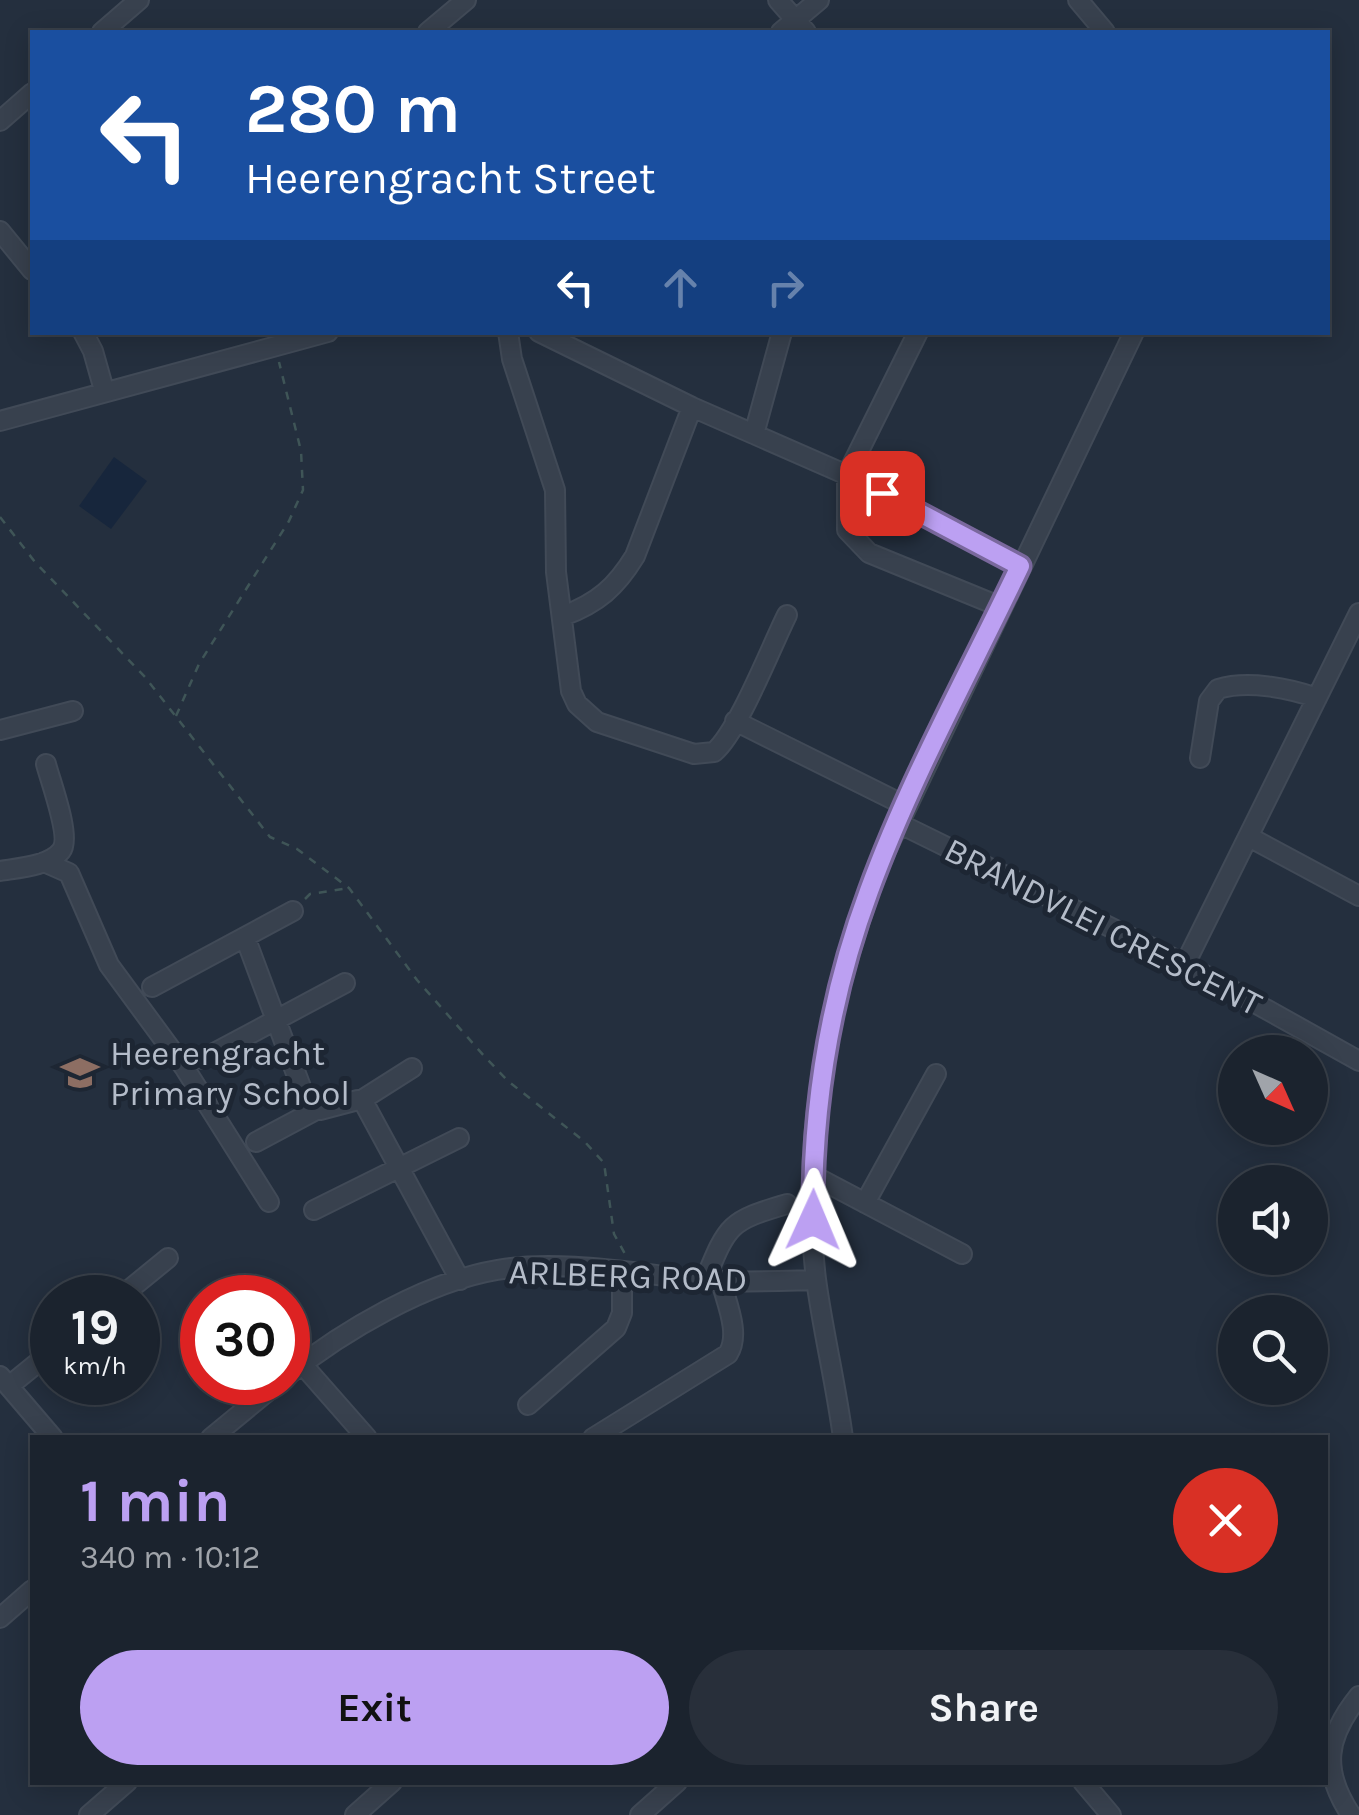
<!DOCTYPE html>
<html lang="en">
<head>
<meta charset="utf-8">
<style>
	:root { --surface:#1b232e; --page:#282f3a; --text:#f1f3f6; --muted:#a0a4aa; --line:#39404a; --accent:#bca0f2 }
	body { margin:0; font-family:Karla,sans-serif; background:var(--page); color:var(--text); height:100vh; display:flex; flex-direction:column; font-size:38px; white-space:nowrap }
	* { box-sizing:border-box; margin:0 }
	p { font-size:32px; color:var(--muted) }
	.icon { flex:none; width:55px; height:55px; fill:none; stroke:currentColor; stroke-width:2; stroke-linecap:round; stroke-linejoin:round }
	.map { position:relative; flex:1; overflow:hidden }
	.side { position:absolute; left:30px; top:1435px; width:1298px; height:350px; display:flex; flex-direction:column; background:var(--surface); border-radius:0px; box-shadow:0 5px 25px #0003,0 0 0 2px var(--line) }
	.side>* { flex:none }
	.banner { position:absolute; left:30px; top:30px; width:1300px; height:305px; border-radius:0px; box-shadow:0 5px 25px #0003,0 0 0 2px var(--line); background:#1a4fa0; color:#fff; overflow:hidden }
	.needle { width:65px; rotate:135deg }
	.tools { position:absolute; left:1218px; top:1035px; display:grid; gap:20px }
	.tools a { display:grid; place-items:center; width:110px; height:110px; border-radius:50%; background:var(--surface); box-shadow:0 5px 25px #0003,0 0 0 2px var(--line); font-size:50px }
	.speed { position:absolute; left:30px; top:1275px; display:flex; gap:20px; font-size:50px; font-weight:700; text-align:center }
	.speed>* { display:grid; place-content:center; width:130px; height:130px; border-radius:50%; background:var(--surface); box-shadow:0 5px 25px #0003,0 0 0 2px var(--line); line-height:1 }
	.speed small { font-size:25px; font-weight:400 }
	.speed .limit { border:15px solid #d22; background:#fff; color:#111 }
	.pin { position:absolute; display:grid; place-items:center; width:85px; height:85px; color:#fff; margin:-42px; border-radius:20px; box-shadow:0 5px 15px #0006 }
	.me { position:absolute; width:110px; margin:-55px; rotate:1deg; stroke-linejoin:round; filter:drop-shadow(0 0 8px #0008) }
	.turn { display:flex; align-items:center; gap:35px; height:210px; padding:0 50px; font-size:45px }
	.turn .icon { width:130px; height:130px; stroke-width:2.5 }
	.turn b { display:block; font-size:70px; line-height:85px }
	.lanes { display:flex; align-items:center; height:95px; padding:0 50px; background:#0003; justify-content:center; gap:50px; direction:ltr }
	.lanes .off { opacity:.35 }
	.round { display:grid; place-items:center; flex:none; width:105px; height:105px; border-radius:52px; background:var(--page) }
	.overview { display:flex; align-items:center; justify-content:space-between; height:170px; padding:0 50px }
	h1 { font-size:60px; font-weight:700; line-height:75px; color:var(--accent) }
	.cta { display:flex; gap:20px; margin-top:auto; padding:20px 50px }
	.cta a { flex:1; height:115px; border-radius:60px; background:var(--accent); color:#111; font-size:40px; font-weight:700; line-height:115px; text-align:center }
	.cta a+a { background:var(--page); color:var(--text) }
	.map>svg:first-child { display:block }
	.water { fill:#17263c }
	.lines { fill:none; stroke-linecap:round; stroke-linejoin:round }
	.minor-casing { stroke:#414a57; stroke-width:22 }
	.path { stroke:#3f5557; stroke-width:2.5; stroke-dasharray:8 8; stroke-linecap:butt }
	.minor { stroke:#38414e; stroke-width:18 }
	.route-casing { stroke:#7a689d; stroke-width:25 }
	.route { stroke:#bca0f2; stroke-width:18 }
	.labels { text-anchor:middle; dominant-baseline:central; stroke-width:10; stroke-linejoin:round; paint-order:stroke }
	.street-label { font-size:35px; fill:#b4bcc9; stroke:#1d2633 }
	.poi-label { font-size:35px; fill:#b4bcc9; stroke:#1d2633; text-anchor:start }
</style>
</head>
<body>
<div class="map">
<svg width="1359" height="1815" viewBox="0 0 1359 1815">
	<rect width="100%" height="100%" fill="#242f3e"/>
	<!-- water -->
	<path class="water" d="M114 457 147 481 111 529 79 506Z"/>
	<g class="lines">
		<!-- minor casing -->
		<g class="minor-casing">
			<path id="minor" d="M778 0 806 32
				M1078 0 1105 32
				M102 32 139 0
				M428 32 466 0
				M781 32 819 0
				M0 121 32 93
				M0 231 32 270
				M83 332 93 351 104 390
				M508 332 512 359 555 490 556 572 571 691 577 704 597 722 694 754 714 752C738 732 771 647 787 615
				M539 332 692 407 847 475 1021 566
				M918 332 847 475V530L869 553 1001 607
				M0 421 328 332
				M754 434 782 332
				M563 616C598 603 616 587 635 556L692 407
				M735 721 906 806
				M0 730 73 711
				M1200 758 1209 701 1218 689C1248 680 1288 688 1317 698
				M898 823 1185 964 1359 1061
				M1249 837 1359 896
				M44 862 69 873 109 965 184 1067 269 1202
				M0 871C18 868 49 866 61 851 72 838 50 780 46 764
				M245 937 307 1103 320 1110 358 1100 364 1103 460 1280
				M1185 964 1359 613
				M152 987 293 911
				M203 1059 345 983
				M360 1101 412 1068
				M256 1142 316 1110
				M814 1176 962 1254
				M865 1203 936 1074
				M314 1210 459 1138
				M705 1280C728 1224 729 1221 787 1204
				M119 1298 168 1258
				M302 1364 367 1438
				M288 1375C343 1331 426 1282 497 1270 560 1259 638 1274 702 1280 740 1283 778 1281 816 1280
				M0 1376 53 1438
				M9 1386 52 1351
				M528 1405 616 1328 622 1313V1272
				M211 1438 279 1382
				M593 1438 728 1354C741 1334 726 1302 721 1281
				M843 1438C836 1384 823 1332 816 1279 799 1137 831 990 882 859L1134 332
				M0 1618 32 1590
				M1083 1782 1111 1815
				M89 1815 127 1782
				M355 1815 392 1782
				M640 1815 677 1782
				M1351 1815C1321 1770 1326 1737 1359 1696"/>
		</g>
		<!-- path -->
		<path class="path" d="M0 517 35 562 145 677 270 837 297 849 349 888 417 980 485 1057 508 1081 585 1142 604 1163 614 1234 625 1254
			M176 716 199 664 289 521 303 490 301 451 279 362
			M305 899 310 894 349 888"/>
		<!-- minor -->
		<use href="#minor" class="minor"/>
	</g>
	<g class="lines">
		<!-- route casing -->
		<g class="route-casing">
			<path id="route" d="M813 1220C812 1108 830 996 869 891 910 779 969 673 1020 566L882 493"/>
		</g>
		<!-- route -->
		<use href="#route" class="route"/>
	</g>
	<!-- icons -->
	<defs>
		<g id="school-bare" transform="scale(3)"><path d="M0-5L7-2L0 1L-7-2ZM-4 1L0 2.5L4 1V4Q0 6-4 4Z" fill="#8d6e63" stroke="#1d2633" stroke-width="2.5" paint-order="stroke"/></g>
	</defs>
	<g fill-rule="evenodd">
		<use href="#school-bare" x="80" y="1073"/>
	</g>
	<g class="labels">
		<!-- street labels -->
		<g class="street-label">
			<text transform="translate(1103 927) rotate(27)">BRANDVLEI CRESCENT</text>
			<text transform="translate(628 1276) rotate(2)">ARLBERG ROAD</text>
		</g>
		<!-- poi labels -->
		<g class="poi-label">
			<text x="110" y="1053">Heerengracht<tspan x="110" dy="40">Primary School</tspan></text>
		</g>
	</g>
</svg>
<div class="tools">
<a><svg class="needle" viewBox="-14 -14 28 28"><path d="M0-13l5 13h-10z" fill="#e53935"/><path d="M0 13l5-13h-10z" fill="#a0a4aa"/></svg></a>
<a><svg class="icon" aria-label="sound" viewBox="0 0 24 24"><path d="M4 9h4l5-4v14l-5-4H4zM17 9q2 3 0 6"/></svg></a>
<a><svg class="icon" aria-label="search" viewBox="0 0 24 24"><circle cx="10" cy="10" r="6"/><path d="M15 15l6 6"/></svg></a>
</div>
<div class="speed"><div>19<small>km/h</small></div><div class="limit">30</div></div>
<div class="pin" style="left:882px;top:493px;background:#d93025"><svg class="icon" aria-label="arrive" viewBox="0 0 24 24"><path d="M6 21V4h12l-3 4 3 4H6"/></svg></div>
<svg class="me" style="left:813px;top:1220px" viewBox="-20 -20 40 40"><path d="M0-17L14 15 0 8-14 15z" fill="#bca0f2" stroke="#fff" stroke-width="4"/></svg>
<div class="banner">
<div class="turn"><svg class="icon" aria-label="left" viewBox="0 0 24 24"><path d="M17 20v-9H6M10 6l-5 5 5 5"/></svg><div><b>280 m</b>Heerengracht Street</div></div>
<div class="lanes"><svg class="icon" aria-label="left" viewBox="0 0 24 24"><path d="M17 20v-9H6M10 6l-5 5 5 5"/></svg><svg class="icon off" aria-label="ahead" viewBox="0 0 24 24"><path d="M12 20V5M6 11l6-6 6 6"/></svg><svg class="icon off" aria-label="right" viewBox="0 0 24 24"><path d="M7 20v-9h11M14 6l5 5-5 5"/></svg></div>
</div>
<section class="side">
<div class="overview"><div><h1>1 min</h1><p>340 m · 10:12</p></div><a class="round" style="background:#d93025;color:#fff"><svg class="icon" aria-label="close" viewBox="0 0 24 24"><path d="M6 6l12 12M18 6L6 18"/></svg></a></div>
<div class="cta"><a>Exit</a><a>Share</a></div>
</section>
</div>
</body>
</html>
